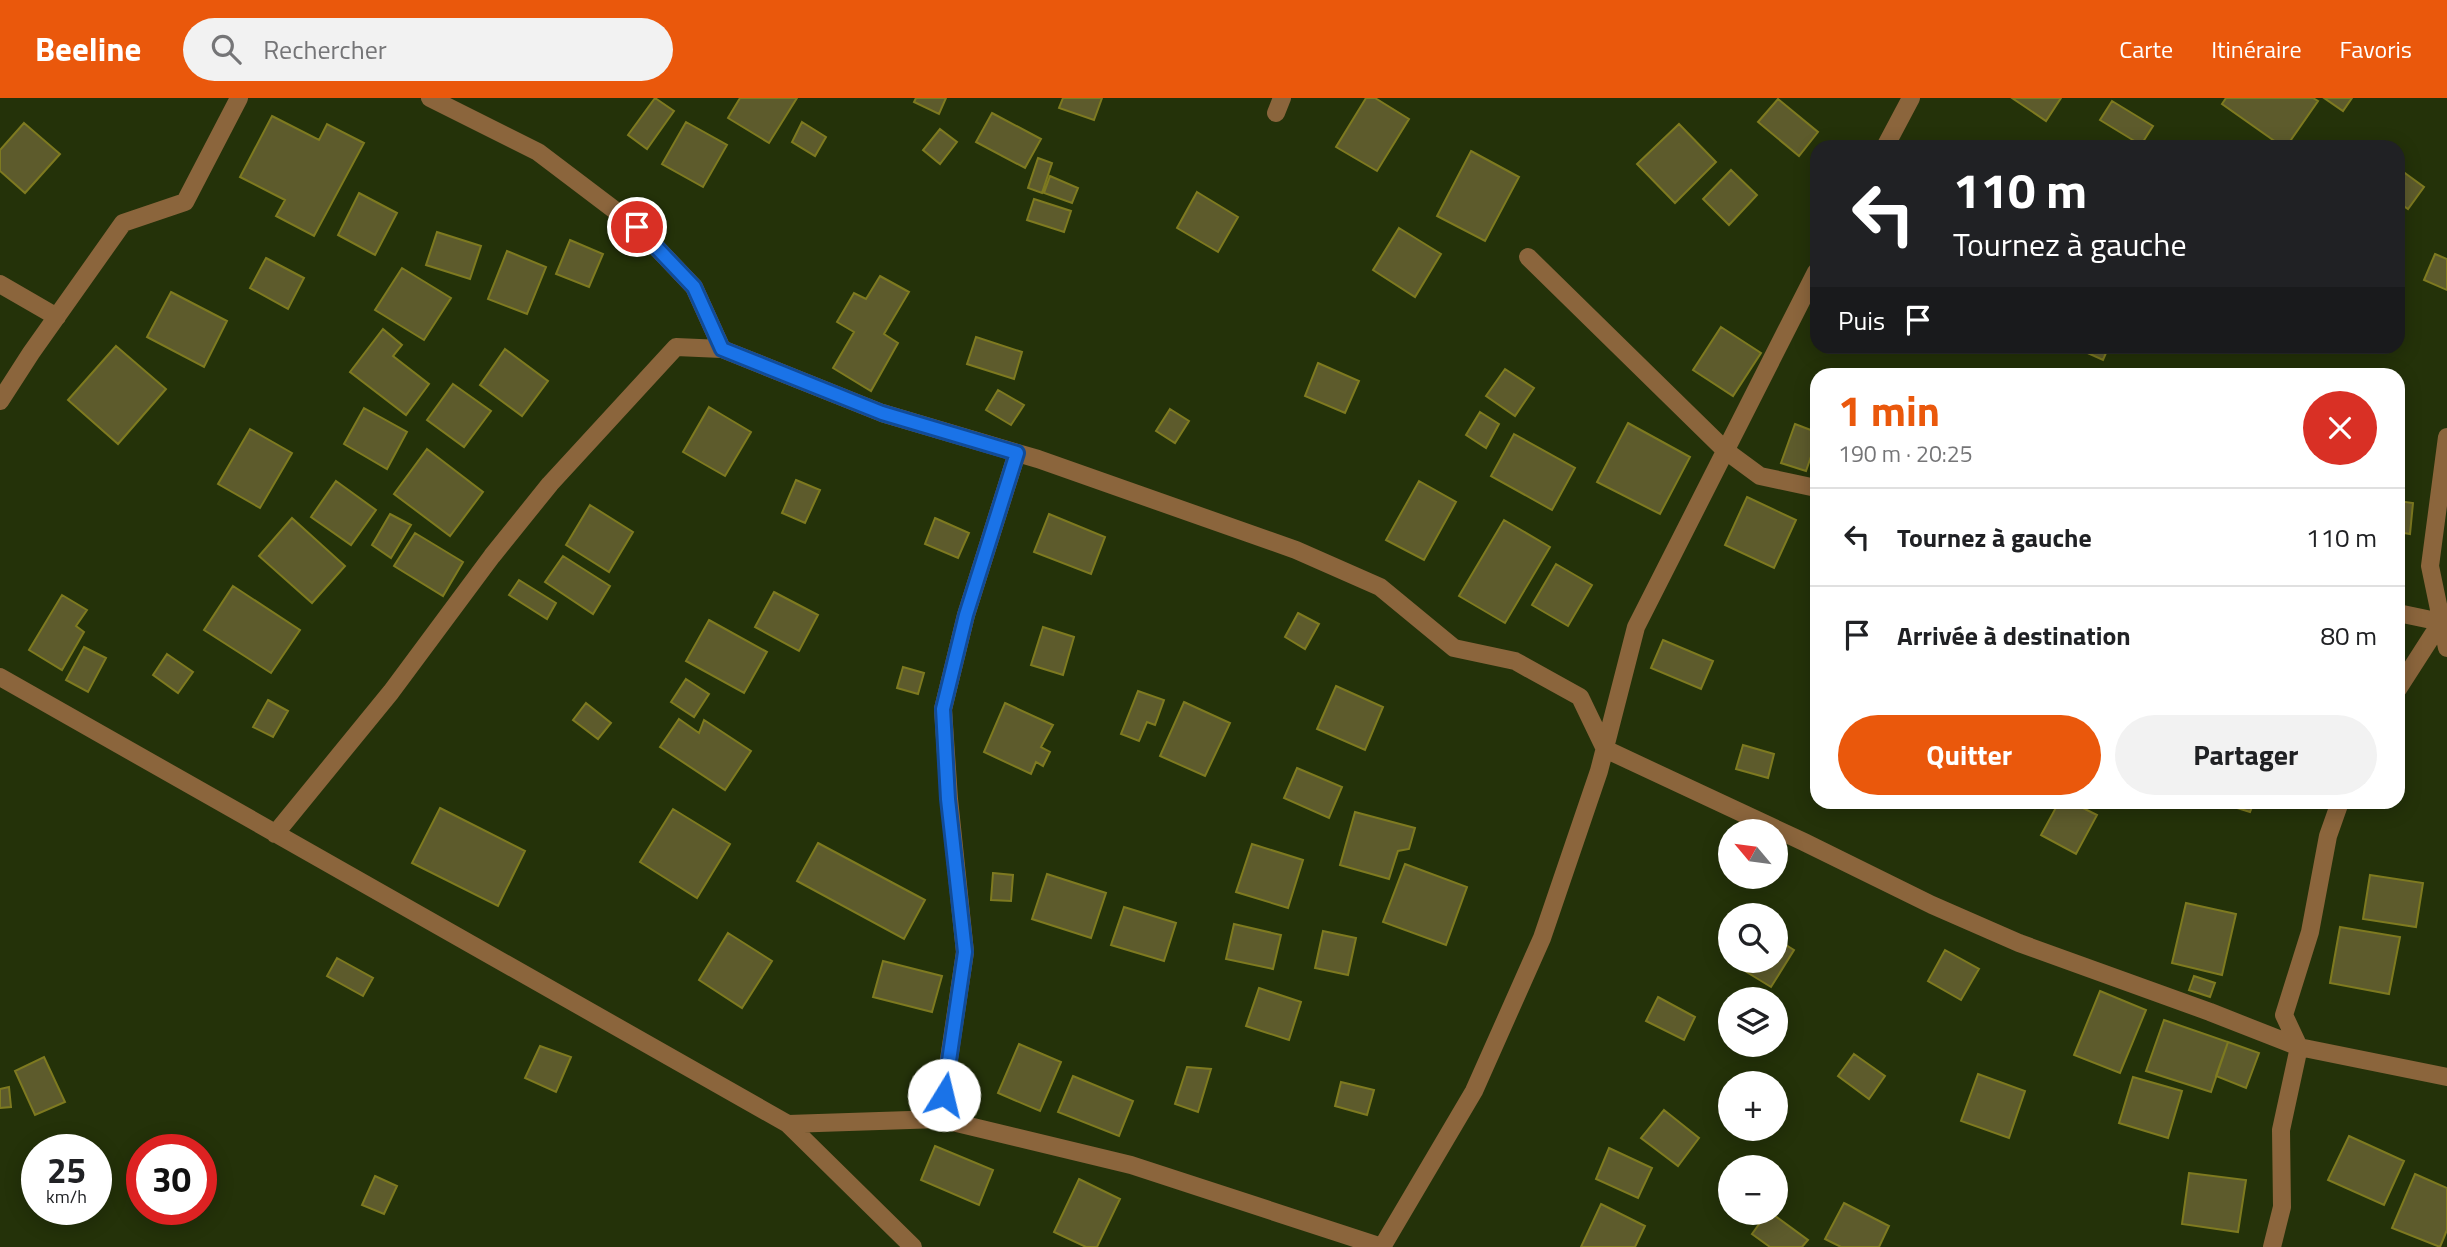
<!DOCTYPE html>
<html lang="fr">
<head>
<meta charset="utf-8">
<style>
	:root { --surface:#fff; --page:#f2f2f2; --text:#202124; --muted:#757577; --line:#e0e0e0; --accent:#ea580c }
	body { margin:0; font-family:"Titillium Web",sans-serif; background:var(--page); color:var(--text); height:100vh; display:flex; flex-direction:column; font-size:26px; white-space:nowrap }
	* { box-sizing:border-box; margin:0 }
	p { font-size:23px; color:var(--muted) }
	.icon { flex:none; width:38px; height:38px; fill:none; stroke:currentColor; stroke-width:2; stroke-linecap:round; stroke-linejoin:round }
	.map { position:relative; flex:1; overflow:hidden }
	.side { position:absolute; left:1810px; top:270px; width:595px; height:441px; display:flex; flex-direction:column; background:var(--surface); border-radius:21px; box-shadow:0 4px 18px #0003 }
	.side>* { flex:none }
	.banner { position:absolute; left:1810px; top:42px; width:595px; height:214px; border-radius:21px; box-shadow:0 4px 18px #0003; background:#202124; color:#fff; overflow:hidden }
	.needle { width:46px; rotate:299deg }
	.controls { position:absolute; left:1718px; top:721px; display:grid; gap:14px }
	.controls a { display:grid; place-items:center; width:70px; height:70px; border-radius:50%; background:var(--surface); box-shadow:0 4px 18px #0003; font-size:35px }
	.speed { position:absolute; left:21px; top:1036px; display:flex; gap:14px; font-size:35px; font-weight:700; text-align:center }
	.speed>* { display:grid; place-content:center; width:91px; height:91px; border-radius:50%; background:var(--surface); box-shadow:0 4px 18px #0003; line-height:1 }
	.speed small { font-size:18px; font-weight:400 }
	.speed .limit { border:10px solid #d22; background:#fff; color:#111 }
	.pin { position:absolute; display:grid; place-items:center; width:60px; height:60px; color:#fff; margin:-30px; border:4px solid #fff; border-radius:50%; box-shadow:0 2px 7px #0007 }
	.me { position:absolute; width:77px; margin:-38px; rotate:9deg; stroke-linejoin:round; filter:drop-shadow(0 0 5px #0008) }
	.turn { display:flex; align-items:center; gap:24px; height:147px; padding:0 28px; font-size:32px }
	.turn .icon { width:91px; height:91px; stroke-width:2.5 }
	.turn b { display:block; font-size:49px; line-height:60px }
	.then { display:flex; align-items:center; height:66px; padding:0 28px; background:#0003; gap:14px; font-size:26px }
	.round { display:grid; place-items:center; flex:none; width:74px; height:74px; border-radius:37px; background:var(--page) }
	.headline { display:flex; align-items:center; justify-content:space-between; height:119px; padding:0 28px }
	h1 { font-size:42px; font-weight:700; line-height:52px; color:var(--accent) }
	.cta { display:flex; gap:14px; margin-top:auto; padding:14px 28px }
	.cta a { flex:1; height:80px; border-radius:42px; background:var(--accent); color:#fff; font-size:28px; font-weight:700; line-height:80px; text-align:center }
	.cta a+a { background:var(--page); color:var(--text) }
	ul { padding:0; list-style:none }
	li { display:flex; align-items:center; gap:21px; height:98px; padding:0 28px; border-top:2px solid var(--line) }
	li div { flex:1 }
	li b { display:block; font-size:26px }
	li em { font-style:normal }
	header { display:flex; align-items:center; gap:42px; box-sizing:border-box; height:98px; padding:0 35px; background:var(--accent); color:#fff }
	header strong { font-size:33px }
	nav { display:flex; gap:38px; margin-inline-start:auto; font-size:24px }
	.search { width:490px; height:63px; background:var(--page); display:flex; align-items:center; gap:18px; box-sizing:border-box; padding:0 24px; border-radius:38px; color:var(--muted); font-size:26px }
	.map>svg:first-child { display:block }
	.building { fill:#5d5b2c; stroke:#7e7a20; stroke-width:2 }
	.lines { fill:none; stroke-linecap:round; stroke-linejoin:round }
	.minor { stroke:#8b653c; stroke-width:18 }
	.route-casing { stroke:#114b97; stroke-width:18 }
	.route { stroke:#1a73e8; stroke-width:12 }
</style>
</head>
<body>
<header>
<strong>Beeline</strong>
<div class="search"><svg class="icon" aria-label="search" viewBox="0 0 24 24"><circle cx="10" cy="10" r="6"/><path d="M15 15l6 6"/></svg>Rechercher</div>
<nav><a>Carte</a><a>Itinéraire</a><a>Favoris</a></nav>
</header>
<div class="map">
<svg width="2447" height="1149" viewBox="0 0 2447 1149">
	<rect width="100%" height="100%" fill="#243209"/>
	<!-- building -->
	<path class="building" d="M655 0 674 13 647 51 628 37Z
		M740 0H797L769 45 728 20Z
		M916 0H946L939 16 914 4Z
		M1063 0H1102L1094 22 1059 10Z
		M1366 0H1375L1409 21 1377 73 1336 49Z
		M2012 0H2061L2046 23Z
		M2226 0H2313L2318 3 2286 49H2283L2222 6Z
		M2324 0H2352L2343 13Z
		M1778 1 1818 34 1799 58 1758 24Z
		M2112 3 2153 28 2141 47 2100 22Z
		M992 15 1041 41 1025 70 976 44Z
		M272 18 319 42 327 26 364 45 314 138 276 118 285 102 240 79Z
		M686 24 727 47 703 89 662 66Z
		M802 24 826 39 815 58 792 44Z
		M24 25 60 56 25 95 0 73V52Z
		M1679 26 1716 64 1675 105 1637 66Z
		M940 31 957 44 940 66 923 52Z
		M1471 53 1519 79 1485 143 1437 118Z
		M1038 60 1052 65 1042 95 1028 90Z
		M2398 70 2424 89 2408 111 2398 104Z
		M1731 72 1757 97 1729 127 1703 101Z
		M1050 78 1078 90 1072 105 1044 95Z
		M1197 94 1238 119 1218 154 1177 130Z
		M359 95 397 115 375 157 338 137Z
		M1034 101 1071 113 1064 134 1027 122Z
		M1399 130 1441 156 1415 199 1373 172Z
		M437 134 481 148 470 181 426 167Z
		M570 142 603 156 589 189 556 176Z
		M507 153 546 169 527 216 488 201Z
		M2435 156 2447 161V192L2424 182Z
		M266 160 304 180 288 211 250 190Z
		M402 170 451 200 424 242 375 212Z
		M880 178 909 194 884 236 898 245 871 293 833 270 854 234 837 224 854 195 866 201Z
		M171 194 227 223 204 269 147 239Z
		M1721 229 1761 255 1733 298 1693 272Z
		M383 231 402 247 393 258 429 286 406 317 350 274Z
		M976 239 1022 254 1014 281 967 266Z
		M116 248 166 291 118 346 68 302Z
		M2072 248H2109L2103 262Z
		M505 251 548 283 522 318 480 287Z
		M1318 265 1359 283 1345 315 1305 298Z
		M1505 271 1534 290 1515 318 1486 298Z
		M453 286 491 313 464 349 427 322Z
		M998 292 1024 307 1011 327 986 312Z
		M709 309 751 334 725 378 683 354Z
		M364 310 407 334 387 371 344 346Z
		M1170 311 1189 323 1175 345 1156 333Z
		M1480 314 1499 326 1486 350 1466 337Z
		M1628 325 1690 359 1660 416 1597 384Z
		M1795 326 1816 334V344L1806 373 1781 365Z
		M250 331 292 355 260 410 218 386Z
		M1514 336 1575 370 1552 412 1491 378Z
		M427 351 483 394 450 438 394 396Z
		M796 382 820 392 805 425 782 415Z
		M336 383 376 412 351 447 311 419Z
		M1419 383 1456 404 1424 462 1386 442Z
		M1747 399 1796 422 1774 470 1725 447Z
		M2398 403 2413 405 2410 436 2398 434Z
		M590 407 633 434 609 474 566 447Z
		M390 416 411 427 391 460 372 447Z
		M1049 416 1105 439 1091 476 1034 454Z
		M292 420 345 468 312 505 259 458Z
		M935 420 969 435 958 460 925 446Z
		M1504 422 1550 449 1505 525 1459 498Z
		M415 435 463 464 443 498 394 468Z
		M563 458 610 488 593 516 545 484Z
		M1556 466 1592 487 1568 528 1532 507Z
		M519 482 556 505 547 521 509 497Z
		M233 488 300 532 271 575 204 532Z
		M774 494 818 517 799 553 755 529Z
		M62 497 87 512 76 528 84 534 62 572 29 552Z
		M1298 515 1319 526 1305 551 1285 539Z
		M709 522 767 554 744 595 686 563Z
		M1043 529 1074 539 1063 577 1031 567Z
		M1663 542 1713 563 1701 591 1651 570Z
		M84 549 106 560 88 594 66 582Z
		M167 556 193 574 178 595 153 577Z
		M903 569 924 575 918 596 897 590Z
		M686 581 709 596 694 619 671 604Z
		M1336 588 1383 609 1365 652 1317 631Z
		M1138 593 1164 602 1155 627 1147 624 1139 643 1121 636Z
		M268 602 288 613 273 639 253 629Z
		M1184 604 1230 625 1205 678 1160 658Z
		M586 605 611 625 598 641 573 622Z
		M1005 605 1053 627 1041 649 1050 654 1043 668 1036 664 1031 676 984 654Z
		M679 621 699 635 704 622 751 653 725 692 660 649Z
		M1743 647 1774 656 1768 680 1736 671Z
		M1297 670 1342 689 1329 720 1284 700Z
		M2059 704H2071L2097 717 2076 756 2041 737Z
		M2218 704H2254L2250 714Z
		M440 710 525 753 498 808 412 765Z
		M673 711 730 746 697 800 640 764Z
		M1355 714 1415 730 1409 751 1398 753 1389 781 1340 767Z
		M818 745 925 802 904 841 797 783Z
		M1252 746 1303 762 1288 810 1236 794Z
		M1405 766 1467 789 1446 847 1383 824Z
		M993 775 1013 777 1011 803 991 802Z
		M1047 776 1106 795 1091 840 1032 821Z
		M2370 777 2423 785 2416 829 2363 821Z
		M2186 805 2236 816 2222 877 2172 865Z
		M1124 809 1176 825 1164 863 1111 847Z
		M1234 826 1281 837 1273 871 1226 861Z
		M2340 829 2400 839 2389 896 2330 885Z
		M1323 833 1356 840 1348 877 1315 870Z
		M728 835 772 863 742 910 699 882Z
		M1776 841 1794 852 1771 889 1735 867 1737 863H1776Z
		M1945 852 1979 871 1961 902 1928 883Z
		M337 860 373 880 363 898 327 878Z
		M883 863 942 878 932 914 873 899Z
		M2194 878 2215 885 2210 899 2189 892Z
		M1259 890 1301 904 1289 942 1246 928Z
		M2100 893 2146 912 2120 975 2074 957Z
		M1658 899 1695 919 1684 942 1646 923Z
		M2164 922 2228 944 2211 994 2146 973Z
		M2228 944 2259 955 2246 990 2216 978Z
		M1019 946 1061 964 1040 1013 998 995Z
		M540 948 571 959 556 994 525 980Z
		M1854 956 1885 978 1869 1001 1838 978Z
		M44 959 65 1004 35 1017 15 973Z
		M1187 969 1211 971 1198 1014 1175 1006Z
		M1978 976 2025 993 2009 1040 1961 1023Z
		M1073 978 1133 1003 1119 1038 1058 1014Z
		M2133 979 2182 993 2168 1040 2119 1025Z
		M1341 984 1374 992 1367 1017 1335 1008Z
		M9 989 11 1009 0 1010V991Z
		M1664 1012 1699 1040 1678 1068 1641 1040Z
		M2349 1038 2404 1063 2384 1107 2328 1082Z
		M935 1048 993 1072 979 1107 921 1082Z
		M1609 1050 1652 1070 1638 1100 1596 1081Z
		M2189 1075 2246 1082 2238 1134 2182 1126Z
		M2415 1076 2447 1090V1132L2440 1149 2392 1130Z
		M375 1078 397 1088 384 1116 362 1107Z
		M1079 1081 1120 1101 1097 1149H1086L1054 1134Z
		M1844 1105 1889 1128 1879 1149H1841L1825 1141Z
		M1601 1106 1645 1128 1635 1149H1581Z
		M1767 1115H1771L1808 1142 1802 1149H1770L1752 1136Z"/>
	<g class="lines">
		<!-- minor -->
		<path class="minor" d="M430 0 538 54 637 129 694 189 722 251
			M1276 15 1282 0
			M1885 49 1911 0
			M1528 159 1726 353 1760 378 1816 390
			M0 186 57 219
			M0 303 31 255 123 125 185 104 239 0
			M2447 339 2430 468 2447 550
			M2398 515 2441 524 2398 591
			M0 579 788 1026 913 1149
			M2340 704 2328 738 2310 834 2284 917 2299 949 2447 979
			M275 736 391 594 492 458 550 386 676 249 722 251 882 315 1038 361 1296 452 1380 489 1454 550 1515 563 1580 599 1605 651 1804 744 1932 807 2019 845 2210 914 2299 949 2281 1032 2282 1109 2272 1149
			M940 1021 965 854 949 701 943 611 966 517 1017 355
			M788 1026 940 1021 1131 1067 1382 1149
			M1382 1149 1474 993 1542 840 1599 673 1636 529 1816 174"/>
	</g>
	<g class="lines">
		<!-- route casing -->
		<g class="route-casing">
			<path id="route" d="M637 129 694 189 722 251 882 315 1017 355 966 517 943 611 948 701 965 854 944 997"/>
		</g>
		<!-- route -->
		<use href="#route" class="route"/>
	</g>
</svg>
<div class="controls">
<a><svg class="needle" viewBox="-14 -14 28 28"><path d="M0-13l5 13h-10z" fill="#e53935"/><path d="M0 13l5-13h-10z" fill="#757577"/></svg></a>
<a><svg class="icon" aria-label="search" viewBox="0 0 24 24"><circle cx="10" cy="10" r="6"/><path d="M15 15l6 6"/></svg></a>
<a><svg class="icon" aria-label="layers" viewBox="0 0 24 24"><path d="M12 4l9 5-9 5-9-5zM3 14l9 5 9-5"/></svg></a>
<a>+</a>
<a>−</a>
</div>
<div class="speed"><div>25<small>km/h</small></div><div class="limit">30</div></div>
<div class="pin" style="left:637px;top:129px;background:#d93025"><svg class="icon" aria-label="arrive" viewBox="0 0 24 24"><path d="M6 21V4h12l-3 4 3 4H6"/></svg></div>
<svg class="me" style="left:944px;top:997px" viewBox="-20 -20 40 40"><circle r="19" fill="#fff"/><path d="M0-13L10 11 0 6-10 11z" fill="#1a73e8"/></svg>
<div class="banner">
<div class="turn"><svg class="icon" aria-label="left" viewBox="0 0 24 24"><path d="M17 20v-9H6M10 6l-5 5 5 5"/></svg><div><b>110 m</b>Tournez à gauche</div></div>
<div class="then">Puis<svg class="icon" aria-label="arrive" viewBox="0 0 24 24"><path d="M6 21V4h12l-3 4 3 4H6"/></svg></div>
</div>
<section class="side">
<div class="headline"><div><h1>1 min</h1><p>190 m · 20:25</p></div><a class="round" style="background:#d93025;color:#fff"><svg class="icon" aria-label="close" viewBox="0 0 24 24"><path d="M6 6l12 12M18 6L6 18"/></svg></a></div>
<ul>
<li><svg class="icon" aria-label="left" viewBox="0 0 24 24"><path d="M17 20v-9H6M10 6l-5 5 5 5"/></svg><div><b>Tournez à gauche</b></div><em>110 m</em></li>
<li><svg class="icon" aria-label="arrive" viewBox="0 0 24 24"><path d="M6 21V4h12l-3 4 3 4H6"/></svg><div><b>Arrivée à destination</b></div><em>80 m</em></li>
</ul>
<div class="cta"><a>Quitter</a><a>Partager</a></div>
</section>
</div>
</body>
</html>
